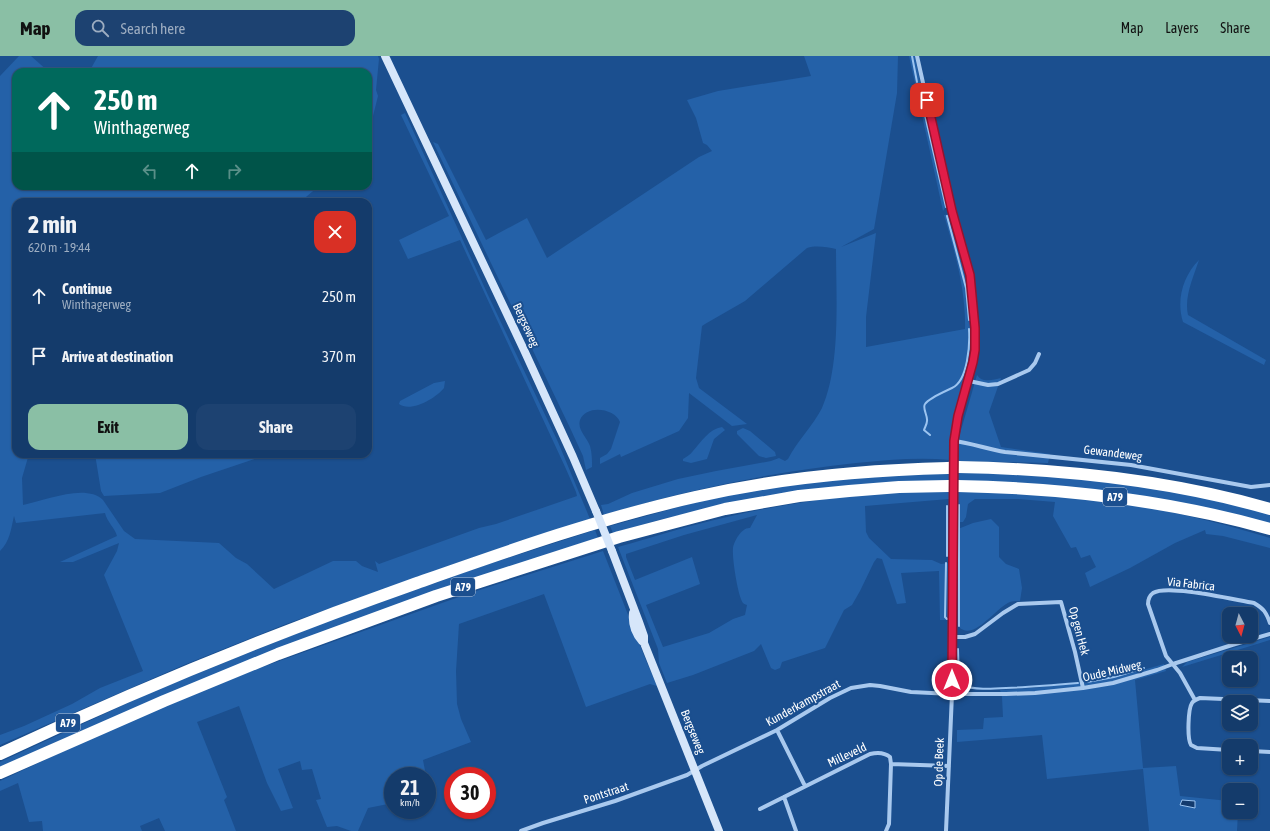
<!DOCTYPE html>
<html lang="en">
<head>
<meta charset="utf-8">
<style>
	:root { --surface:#143b6b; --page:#1d4271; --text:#f1f3f6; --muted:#9dadc1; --line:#33557e; --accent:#8abfa5 }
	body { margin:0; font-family:"Asap Condensed",sans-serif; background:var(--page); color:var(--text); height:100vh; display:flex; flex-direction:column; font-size:15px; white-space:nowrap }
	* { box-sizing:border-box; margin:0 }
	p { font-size:13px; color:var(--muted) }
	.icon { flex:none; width:22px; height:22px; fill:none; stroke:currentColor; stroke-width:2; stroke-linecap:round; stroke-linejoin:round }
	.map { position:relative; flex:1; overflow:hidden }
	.side { position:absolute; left:12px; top:142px; width:360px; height:260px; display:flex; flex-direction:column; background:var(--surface); border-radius:12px; box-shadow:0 1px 3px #0004,0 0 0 1px var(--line) }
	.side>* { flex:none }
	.hud { position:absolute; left:12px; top:12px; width:360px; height:122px; border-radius:12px; box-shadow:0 1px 3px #0004,0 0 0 1px var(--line); background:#00695c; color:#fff; overflow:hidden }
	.needle { width:26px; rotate:174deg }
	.buttons { position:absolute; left:1222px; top:551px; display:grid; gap:8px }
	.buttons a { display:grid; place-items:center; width:36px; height:36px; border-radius:8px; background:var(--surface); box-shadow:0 1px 3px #0004,0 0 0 1px var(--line); font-size:20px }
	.speed { position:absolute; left:384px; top:711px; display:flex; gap:8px; font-size:20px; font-weight:700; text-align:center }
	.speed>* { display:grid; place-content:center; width:52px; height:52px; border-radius:50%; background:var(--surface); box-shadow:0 1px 3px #0004,0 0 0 1px var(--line); line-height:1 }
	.speed small { font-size:10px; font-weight:400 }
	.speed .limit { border:6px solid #d22; background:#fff; color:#111 }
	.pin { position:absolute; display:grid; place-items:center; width:34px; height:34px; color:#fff; margin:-17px; border-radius:8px; box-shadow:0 2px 6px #0006 }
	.me { position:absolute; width:44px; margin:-22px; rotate:0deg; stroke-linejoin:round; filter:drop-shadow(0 0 3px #0008) }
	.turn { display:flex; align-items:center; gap:14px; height:84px; padding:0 16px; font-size:18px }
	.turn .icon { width:52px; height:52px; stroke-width:2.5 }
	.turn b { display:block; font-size:28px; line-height:34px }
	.lanes { display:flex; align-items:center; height:38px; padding:0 16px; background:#0003; justify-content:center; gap:20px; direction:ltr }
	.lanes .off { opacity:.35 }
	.round { display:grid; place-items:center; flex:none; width:42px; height:42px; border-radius:12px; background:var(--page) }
	.summary { display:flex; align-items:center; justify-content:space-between; height:68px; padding:0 16px }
	h1 { font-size:24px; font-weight:700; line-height:30px }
	.action { display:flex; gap:8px; margin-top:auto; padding:8px 16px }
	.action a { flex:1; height:46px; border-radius:12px; background:var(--accent); color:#111; font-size:16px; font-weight:700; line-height:46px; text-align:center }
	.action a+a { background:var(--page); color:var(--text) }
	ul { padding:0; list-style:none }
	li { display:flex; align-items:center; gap:12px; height:60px; padding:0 16px }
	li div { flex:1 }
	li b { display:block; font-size:15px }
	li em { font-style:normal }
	header { display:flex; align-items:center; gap:24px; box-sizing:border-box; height:56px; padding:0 20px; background:var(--accent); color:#111 }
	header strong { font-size:19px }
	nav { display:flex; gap:22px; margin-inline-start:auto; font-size:14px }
	.search { width:280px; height:36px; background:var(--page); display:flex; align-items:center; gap:10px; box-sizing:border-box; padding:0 14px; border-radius:12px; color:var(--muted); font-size:15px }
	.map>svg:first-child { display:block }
	.green { fill:#2461a8; fill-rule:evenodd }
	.water { fill:#123a6d; stroke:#9cc4f0 }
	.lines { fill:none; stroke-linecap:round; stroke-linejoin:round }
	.stream { stroke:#9cc4f0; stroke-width:2 }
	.street { stroke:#a9c9ee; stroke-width:4 }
	.secondary { stroke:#d6e6fa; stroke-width:8 }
	.highway { stroke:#fff; stroke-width:12 }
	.secondary-bridge { stroke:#d6e6fa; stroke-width:8 }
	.highway-bridge { stroke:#fff; stroke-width:12 }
	.route-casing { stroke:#92132f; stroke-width:10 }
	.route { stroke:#e11d48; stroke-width:7 }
	.labels { text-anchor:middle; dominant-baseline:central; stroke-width:4; stroke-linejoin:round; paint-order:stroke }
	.shield { fill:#1b4f8f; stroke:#bbcadd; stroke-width:1 }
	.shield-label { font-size:11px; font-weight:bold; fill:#fff }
	.street-label { font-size:12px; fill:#fff; stroke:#1b4f8f }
</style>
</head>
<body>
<header>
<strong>Map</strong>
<div class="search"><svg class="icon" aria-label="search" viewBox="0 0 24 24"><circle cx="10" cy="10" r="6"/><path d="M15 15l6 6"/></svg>Search here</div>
<nav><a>Map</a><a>Layers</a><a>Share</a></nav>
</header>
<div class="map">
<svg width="1270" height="775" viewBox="0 0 1270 775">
	<rect width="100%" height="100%" fill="#1b4f8f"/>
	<!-- green -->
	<path class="green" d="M19 0H31L49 16H16V130H319L300 146H16V398H29L22 422 23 449C45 445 85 427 103 444L124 475 135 483 219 487 236 502 247 508 274 533 333 505H356L362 510 378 516 375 505 379 508 479 472 496 468 577 440 576 436 566 413 460 184 408 203 399 184 449 160 401 59 405 57 488 239 558 386 590 463 468 503 286 568 186 608 0 689V679L24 670 72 648 100 632 143 615 104 519 117 495 119 487 73 506H60L117 480C115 472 107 466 105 457L16 467 14 460C11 473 10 485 0 495V20Z
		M98 0H378L379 3 376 34 378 40 371 68 368 70V16H89Z
		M804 0H898L897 37 874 173 841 191 876 177 866 261V291L965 273C966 234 955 197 944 159L950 158 968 223 971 273C981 294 958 344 953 366 950 379 950 391 950 404 919 401 887 404 856 407 771 416 687 434 604 459L601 449 608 448 632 437 678 423 716 415 771 405 779 402 785 405 788 403C797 385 813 370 822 352 841 309 836 240 836 193 827 191 816 189 807 192L745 245 705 268 702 270 696 322 699 332 747 368 732 370 689 337 688 362 679 375 621 401 620 398 600 408V402L607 398 611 393 620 366C615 352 586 348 580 364 577 374 587 381 590 390 592 397 592 404 592 411L586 414 583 400 571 374 433 86 438 88 486 184 527 162 547 202 699 101 712 95 707 89 703 87 696 62 687 44 718 35 811 20Z
		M909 0H915L921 31 922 32 948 148V151L945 152 943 155Z
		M1199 204C1193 222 1184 241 1188 259L1266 304 1264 309 1183 266C1176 244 1183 220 1199 204Z
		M977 319C982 327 993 324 1001 322L989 356 1001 391 1050 398 1048 407 956 405 959 381Z
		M445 325 444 332C436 342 411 357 399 348L400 345 434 327Z
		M722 371 725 374 714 383 707 403 691 407 683 405V403C686 401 690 399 693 395 701 386 709 373 722 371Z
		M743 372 750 375 775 396 776 400 766 402 759 400 737 378V375Z
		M95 398H269L201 421 160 437 104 440 101 435Z
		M957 415 1081 421 1187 437 1270 457V468L1018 427 723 449 659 464 613 477 610 470 715 441 810 424Z
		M949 434V443L865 450 866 476 869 482 891 503 932 504 941 508 949 507V564H940L939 515 901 517 906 547 897 548 882 503 877 502 874 506 860 535 852 549 844 554 825 592 782 606 780 612 775 614 771 612 761 588 754 595 693 619 667 627 659 607 658 593 618 491C654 481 690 469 727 461 799 444 875 435 949 434ZM757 459 750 472C742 471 734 485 733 492 732 502 737 533 741 543 742 546 743 548 747 549L745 559 733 563 709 577 663 591 646 549 700 528 692 501 635 524 626 501V498L684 479Z
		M957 434C1015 437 1073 439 1131 449 1178 456 1224 468 1270 482V492L1223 480 1206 478 1205 474 1175 487 1130 512 1090 531 1085 517 1096 511 1090 499 1081 502 1076 491 1071 492 1053 460 1055 446 1018 443H975L968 448 966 461 963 466H958Z
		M991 463 999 471V501L1006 508 1019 513 1022 532 1020 545C1017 545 1013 545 1010 546 996 551 974 586 959 571L958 547V473L973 467Z
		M595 474 598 482 503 513 209 621 58 685 0 712V706L154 635 320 568 480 511Z
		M603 495 645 602 657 630 650 628 586 651 544 538 459 568 456 615 457 648 461 663 471 686 423 704 426 720H393V747L368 752 358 775H351L337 770 327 771 316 744 321 743 312 713 302 714 300 705 278 713 293 752 281 755 267 727 239 650 197 666 227 741 224 744 236 775H165L159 762 140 770 142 775H43L42 765 29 766 18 727 0 735V725L117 670 254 614 470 537Z
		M1270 581V584L1182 611 1187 606Z
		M1164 608 1166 615 1135 624 1143 712 1176 710 1180 740 1229 745V756H1238L1237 775H1149L1143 713 1047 723 1042 679 957 686V674L983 673 984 662 1003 661 1002 641 1000 634C1057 631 1110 625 1164 608Z
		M427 723 432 747 427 748Z"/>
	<!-- water -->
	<path class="water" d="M1182 744 1195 745V752L1180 749Z"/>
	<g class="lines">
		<!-- stream -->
		<path class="stream" d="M912 0 917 26
			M919 33 946 151
			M947 160 966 232 969 264
			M930 379 924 374C925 371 927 368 927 365 928 360 922 352 925 348 929 342 946 335 952 332 968 325 970 288 969 273
			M947 500V450
			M946 507 945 561 947 563
			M959 570V449
			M958 593 959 627 960 629C975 634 991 633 1006 632 1030 631 1054 629 1078 627
			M1087 626 1114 621 1144 612"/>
		<!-- street -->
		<path class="street" d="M917 0 951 152 968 214 972 233 975 278 974 299 971 318 958 360 953 390 952 638 946 775
			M969 325 988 329 998 328 1029 314 1035 307 1039 298
			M954 385C971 387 987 393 1005 396L1131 409 1251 431 1270 429
			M952 581H965L975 578 1003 557 1018 548 1061 546 1075 596 1083 632
			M1195 644 1180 617 1166 600 1148 548C1148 544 1149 540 1153 537 1168 528 1235 544 1254 547 1264 553 1266 556 1270 567
			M777 674 805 730
			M1229 694 1197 692 1191 689C1187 683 1188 653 1192 647 1194 644 1197 643 1200 642L1270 645
			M1251 695 1270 696
			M891 708 949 710
			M784 741 796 775
			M760 753 870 698C878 696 884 696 890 701L891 708 889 768 886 775
			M521 775 543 767 615 745 687 719 702 710 777 674 830 642 851 632 870 629 880 630 911 636 952 638H1006L1035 637 1083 632 1113 627 1157 614 1173 608 1232 589 1270 578"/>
		<!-- secondary -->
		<path class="secondary" d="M385 0 524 294 573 401 596 455
			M612 495 639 566 644 580V587L719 775
			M633 557C632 567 635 577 642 585"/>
		<!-- highway -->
		<path class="highway" d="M958 411C1063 413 1169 424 1270 453
			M957 430C1063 432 1168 444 1270 473
			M0 698C136 634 275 577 417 527 508 495 601 462 695 441 778 422 863 414 948 412
			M0 717 164 645 278 598 436 540 619 481 725 453 799 440 849 435 899 431 949 430"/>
		<!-- secondary-bridge -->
		<path class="secondary-bridge" d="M596 455 612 495"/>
		<!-- highway-bridge -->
		<path class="highway-bridge" d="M948 412 958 411
			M949 430H957"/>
	</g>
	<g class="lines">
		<!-- route casing -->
		<g class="route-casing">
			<path id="route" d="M927 44 952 155 970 219 975 272V294L973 306 958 360 954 385 952 624"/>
		</g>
		<!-- route -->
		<use href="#route" class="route"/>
	</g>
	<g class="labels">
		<!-- shield labels -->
		<g class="shield">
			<rect x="1103" y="432" width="24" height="18" rx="3"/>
			<rect x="451" y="522" width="24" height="18" rx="3"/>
			<rect x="56" y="658" width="24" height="18" rx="3"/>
		</g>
		<g class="shield-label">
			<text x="1115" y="441">A79</text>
			<text x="463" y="531">A79</text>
			<text x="68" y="667">A79</text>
		</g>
		<!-- street labels -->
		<g class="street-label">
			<text transform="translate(526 269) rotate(65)">Bergseweg</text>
			<text transform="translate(1113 397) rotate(7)">Gewandeweg</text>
			<text transform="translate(1191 528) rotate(6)">Via Fabrica</text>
			<text transform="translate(1079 575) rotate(75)">Op gen Hek</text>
			<text transform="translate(1112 615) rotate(-13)">Oude Midweg</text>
			<text transform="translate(803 647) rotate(-29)">Kunderkampstraat</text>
			<text transform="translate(693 676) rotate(68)">Bergseweg</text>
			<text transform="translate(847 699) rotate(-25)">Milleveld</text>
			<text transform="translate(939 706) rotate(-88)">Op de Beek</text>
			<text transform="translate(606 737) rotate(-18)">Pontstraat</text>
		</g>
	</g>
</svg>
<div class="buttons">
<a><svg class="needle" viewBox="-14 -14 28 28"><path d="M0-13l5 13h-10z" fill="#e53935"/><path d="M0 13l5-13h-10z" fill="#9dadc1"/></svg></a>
<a><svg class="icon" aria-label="sound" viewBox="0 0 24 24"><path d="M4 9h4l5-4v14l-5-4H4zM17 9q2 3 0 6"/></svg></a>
<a><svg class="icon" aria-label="layers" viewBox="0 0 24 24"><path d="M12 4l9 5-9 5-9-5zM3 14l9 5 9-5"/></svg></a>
<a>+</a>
<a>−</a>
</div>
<div class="speed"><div>21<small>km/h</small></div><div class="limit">30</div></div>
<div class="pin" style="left:927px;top:44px;background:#d93025"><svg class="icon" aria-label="arrive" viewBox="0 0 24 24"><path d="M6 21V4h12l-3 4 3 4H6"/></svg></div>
<svg class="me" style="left:952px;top:624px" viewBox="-20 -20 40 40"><circle r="17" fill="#e11d48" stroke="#fff" stroke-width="3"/><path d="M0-11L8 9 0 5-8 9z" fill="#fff"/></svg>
<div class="hud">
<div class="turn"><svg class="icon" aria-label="ahead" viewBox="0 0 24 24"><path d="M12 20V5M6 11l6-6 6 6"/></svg><div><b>250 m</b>Winthagerweg</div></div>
<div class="lanes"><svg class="icon off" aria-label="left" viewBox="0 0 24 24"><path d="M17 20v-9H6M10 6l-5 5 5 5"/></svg><svg class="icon" aria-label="ahead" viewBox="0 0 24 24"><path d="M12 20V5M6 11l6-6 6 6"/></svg><svg class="icon off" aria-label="right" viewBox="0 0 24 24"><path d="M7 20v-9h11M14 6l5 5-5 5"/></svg></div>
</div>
<section class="side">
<div class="summary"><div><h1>2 min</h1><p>620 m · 19:44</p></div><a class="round" style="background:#d93025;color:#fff"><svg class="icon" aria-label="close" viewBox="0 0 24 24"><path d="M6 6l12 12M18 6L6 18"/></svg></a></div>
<ul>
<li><svg class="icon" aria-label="ahead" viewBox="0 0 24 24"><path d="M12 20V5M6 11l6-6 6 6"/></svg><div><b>Continue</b><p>Winthagerweg</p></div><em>250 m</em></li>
<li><svg class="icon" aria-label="arrive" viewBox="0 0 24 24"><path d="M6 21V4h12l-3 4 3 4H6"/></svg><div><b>Arrive at destination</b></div><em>370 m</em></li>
</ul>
<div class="action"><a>Exit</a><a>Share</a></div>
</section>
</div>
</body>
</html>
